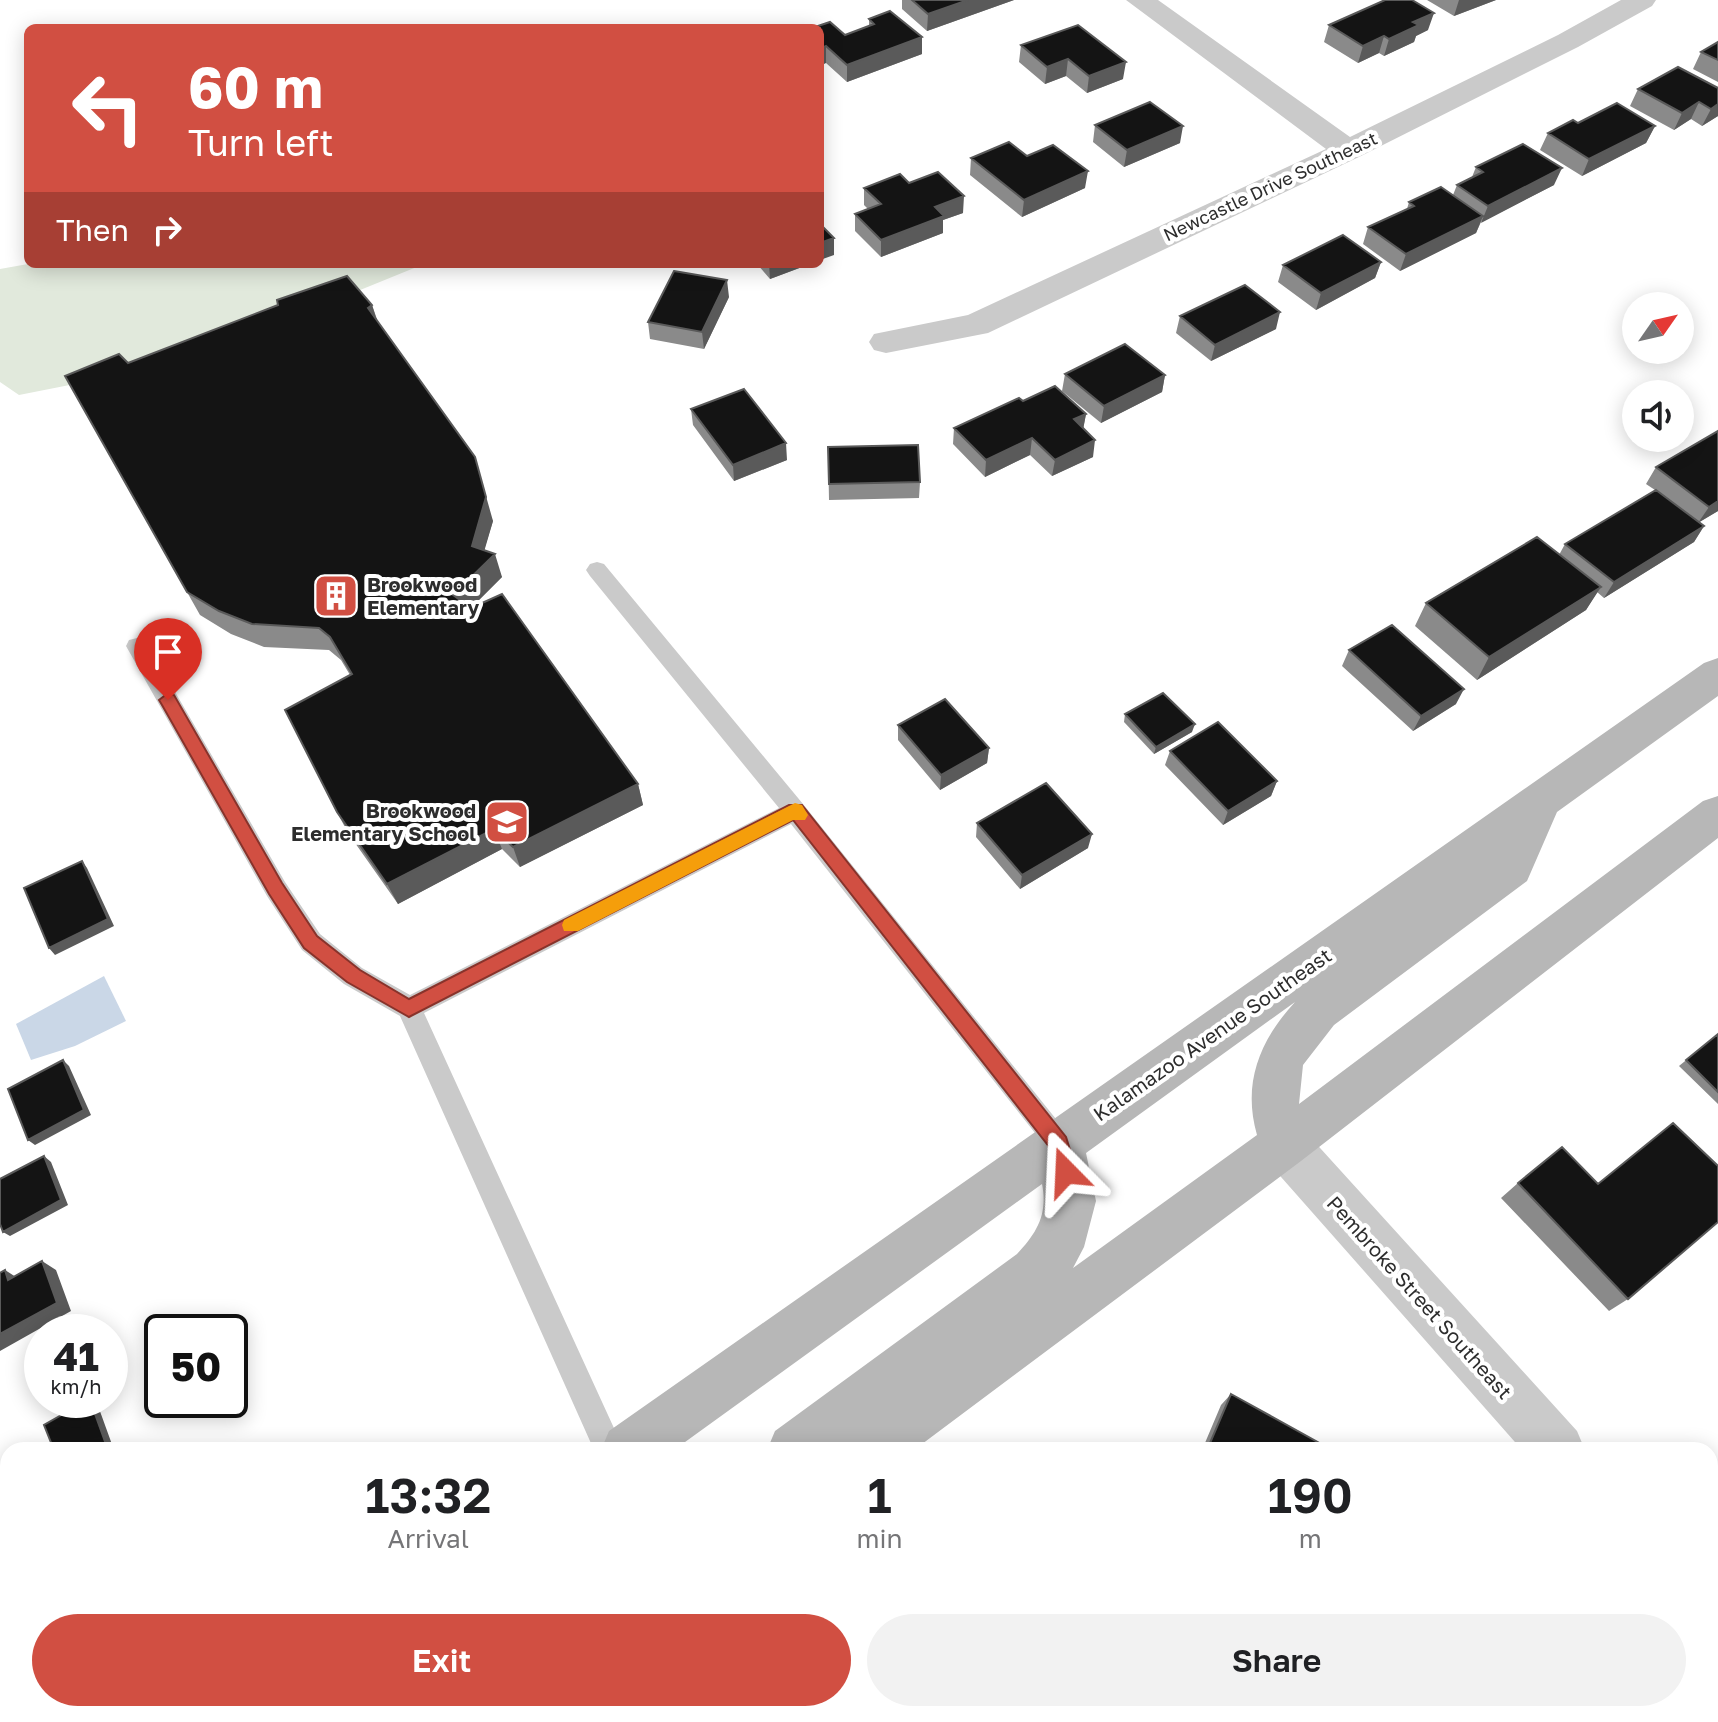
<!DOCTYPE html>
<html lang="en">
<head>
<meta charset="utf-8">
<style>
	:root { --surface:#fff; --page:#f2f2f2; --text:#202124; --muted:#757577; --accent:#d14f42 }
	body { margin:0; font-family:"Golos Text",sans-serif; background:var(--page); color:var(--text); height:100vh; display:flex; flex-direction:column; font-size:30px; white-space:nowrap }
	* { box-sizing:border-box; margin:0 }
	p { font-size:26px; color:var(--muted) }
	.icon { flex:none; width:44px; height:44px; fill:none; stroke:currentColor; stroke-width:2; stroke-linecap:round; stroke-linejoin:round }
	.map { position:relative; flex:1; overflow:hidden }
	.panel { position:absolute; left:0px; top:1442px; width:1718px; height:280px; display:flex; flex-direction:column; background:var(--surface); border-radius:24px 24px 0 0; box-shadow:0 4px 20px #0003 }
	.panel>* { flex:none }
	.hud { position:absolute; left:24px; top:24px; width:800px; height:244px; border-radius:12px; box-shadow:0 4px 20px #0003; background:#d14f42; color:#fff; overflow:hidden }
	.needle { width:52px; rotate:56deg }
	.controls { position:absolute; left:1622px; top:292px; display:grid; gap:16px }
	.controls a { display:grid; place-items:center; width:72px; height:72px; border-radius:50%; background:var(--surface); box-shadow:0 4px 20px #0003; font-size:40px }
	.speed { position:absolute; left:24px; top:1314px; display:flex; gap:16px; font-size:40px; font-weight:700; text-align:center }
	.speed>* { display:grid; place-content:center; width:104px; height:104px; border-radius:50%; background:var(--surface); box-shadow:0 4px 20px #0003; line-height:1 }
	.speed small { font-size:20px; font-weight:400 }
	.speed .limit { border:4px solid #111; border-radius:12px; background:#fff; color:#111 }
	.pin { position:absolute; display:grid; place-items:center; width:68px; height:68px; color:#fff; margin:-82px -34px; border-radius:50% 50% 50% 0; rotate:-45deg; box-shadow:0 0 8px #0007 }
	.pin .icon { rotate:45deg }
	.me { position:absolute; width:88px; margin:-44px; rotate:339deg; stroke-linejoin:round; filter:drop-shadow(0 0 6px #0008) }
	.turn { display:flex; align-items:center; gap:28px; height:168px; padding:0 32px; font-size:36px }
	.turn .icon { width:104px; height:104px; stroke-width:2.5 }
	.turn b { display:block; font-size:56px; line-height:68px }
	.then { display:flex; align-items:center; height:76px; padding:0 32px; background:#0003; gap:16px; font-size:30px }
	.eta { display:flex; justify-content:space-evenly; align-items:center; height:136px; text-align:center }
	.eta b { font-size:48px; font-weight:600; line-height:56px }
	.action { display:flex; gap:16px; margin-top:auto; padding:16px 32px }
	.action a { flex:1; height:92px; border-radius:48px; background:var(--accent); color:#fff; font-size:32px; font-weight:600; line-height:92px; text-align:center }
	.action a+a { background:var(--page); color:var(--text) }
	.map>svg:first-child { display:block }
	.green { fill:#e1e9dc }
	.water { fill:#cad7e7 }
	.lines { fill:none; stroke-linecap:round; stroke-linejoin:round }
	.service { fill:#cacaca; fill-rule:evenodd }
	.minor { fill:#cacaca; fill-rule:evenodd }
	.secondary { fill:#b7b7b7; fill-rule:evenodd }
	.wall { fill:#8a8a8a }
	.shaded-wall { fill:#5a5a5a }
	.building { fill:#141414; stroke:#5a5a5a; stroke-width:2 }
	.route { fill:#d14f42; stroke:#88332b; stroke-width:2 }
	.slow { fill:#f59e0b }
	.labels { text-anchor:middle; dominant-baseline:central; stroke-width:8; stroke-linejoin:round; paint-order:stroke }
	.far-street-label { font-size:18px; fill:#2d2d2d; stroke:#fff }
	.poi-label { font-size:20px; font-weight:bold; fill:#2d2d2d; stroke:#fff; text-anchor:start }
	.street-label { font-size:20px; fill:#2d2d2d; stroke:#fff }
</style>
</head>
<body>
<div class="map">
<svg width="1718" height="1722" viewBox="0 0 1718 1722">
	<rect width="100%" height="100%" fill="#fff"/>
	<!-- green -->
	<path class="green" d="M28 264H424L181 363 19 395 0 382V269Z"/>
	<!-- water -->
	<path class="water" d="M104 976 126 1021 75 1046 31 1060 16 1024Z"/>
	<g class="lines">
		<!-- service -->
		<path class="service" d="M597 562 604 564 803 804 1068 1134 1072 1143 1068 1152 1059 1156 1050 1152 791 824 424 1013 624 1450H594L400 1016 344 984 302 950 267 896 126 646 129 640 137 638 145 640 285 882 320 934 362 968 410 995 779 808 590 576 586 570 590 564Z"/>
		<!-- minor -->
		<path class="minor" d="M1126 0H1158L1350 137 1558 35 1621 0H1656L1652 6 1578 47 1359 157 988 333 886 353 874 350 869 342 874 334 968 315 1326 149Z
			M1284 1121 1301 1127 1577 1431 1585 1450H1522L1267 1161 1259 1144 1267 1127Z
			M1710 1590 1718 1593V1657L1710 1654Z"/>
		<!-- secondary -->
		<path class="secondary" d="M1718 658V696L1557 812 1527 881 1334 1025 1303 1065 1299 1104 1703 801 1718 796V838L1301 1161 914 1450H767L775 1431 1017 1254C1037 1233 1048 1214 1042 1184L674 1450H601L609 1431 1704 663ZM1295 1002C1260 1040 1242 1083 1257 1135L1073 1268 1084 1247 1096 1201 1086 1153Z
			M218 1714H286L283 1722H215Z
			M423 1714H546L543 1722H420Z"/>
	</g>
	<!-- wall -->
	<path class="wall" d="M902 0H1014L927 31 902 9Z
		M1427 0H1496L1454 16Z
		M869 19 922 37V54L847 82 826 63 820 28 845 35 869 26Z
		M1078 25 1123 79 1087 93 1066 76 1045 84 1019 62 1021 45Z
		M1329 25 1428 30 1416 36 1414 42 1384 56 1379 53 1358 63 1324 42Z
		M1718 42V82L1693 69 1701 52Z
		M1718 88V116L1702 126 1691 119 1674 130 1630 106 1638 89Z
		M1578 123 1655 126 1646 143 1582 176 1540 150 1548 133Z
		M1095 125 1180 143 1124 167 1093 142Z
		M1027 156 1085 188 1022 217 970 175 971 158Z
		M1476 167 1554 185 1481 222 1476 233 1400 271 1363 244 1368 227 1407 209 1409 202 1453 195 1457 185 1472 177Z
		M909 183 963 213 943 220V233L881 257 855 231V214L868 209 864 205V188Z
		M1381 262 1375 278 1316 310 1278 282 1283 265Z
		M757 264H810L770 279Z
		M729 297 704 349 650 339 648 322Z
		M372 305 378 322 493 521 484 550 502 577 471 608 638 784 643 805 520 867 502 849 398 904 348 833 337 812 350 675 341 660 329 650 264 647 231 634 200 615 65 376 128 363Z
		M1180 316 1276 329 1211 361 1176 333Z
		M1065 374 1165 375 1162 392 1101 423 1062 391Z
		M1023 401 1086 414 1083 429 1093 457 1052 476 1030 455 985 477 953 444 954 428Z
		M691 409 787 460 734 481 693 425Z
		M1718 431V511L1699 522 1704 526 1694 542 1604 598 1597 592 1586 610 1477 680 1415 626 1426 603 1559 555 1565 544 1655 490 1646 484 1656 467Z
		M828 447 920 482 919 498 829 500Z
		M1349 650 1456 704 1413 731 1342 666Z
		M1125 714 1192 732 1154 754 1124 722Z
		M898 725 989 748 987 763 940 790 898 740Z
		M1170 751 1277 781 1271 796 1223 825 1165 765Z
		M977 823 1088 848 1020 889 976 837Z
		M1718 1034V1104L1679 1066Z
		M1518 1183 1628 1299 1609 1311 1501 1198Z
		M1231 1394 1332 1450H1202L1221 1405Z
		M970 1714H1161L1152 1722H976Z"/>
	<!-- shaded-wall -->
	<path class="shaded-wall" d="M968 0H1014L927 31 928 14Z
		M1459 0H1496L1454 16Z
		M1434 13 1428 30 1416 36 1414 42 1384 56 1389 39 1413 22Z
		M1384 36 1379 53 1358 63 1363 46Z
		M922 37V54L847 82V65Z
		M826 46V63L820 66V49Z
		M1068 59 1066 76 1045 84 1047 67Z
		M1126 62 1123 79 1087 93 1089 76Z
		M1699 102 1691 119 1674 130 1682 113Z
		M1718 104V116L1702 126 1711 109Z
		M1183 126 1180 143 1124 167 1127 150Z
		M1655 126 1646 143 1582 176 1589 159Z
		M1562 168 1554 185 1481 223 1488 206Z
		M1088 171 1085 188 1022 217 1024 200Z
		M964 196 963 213 943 220V233L881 257V240L935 207Z
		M1483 216 1476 233 1400 271 1406 254Z
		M834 238V255L820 260V243Z
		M1381 262 1375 278 1316 310 1321 293Z
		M769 264H810L770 279Z
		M727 280 729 297 704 349 702 332Z
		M372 305 380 330 368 308Z
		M1280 312 1276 329 1211 361 1215 345Z
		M1165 375 1162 392 1101 423 1104 406Z
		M1086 414 1083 430 1074 419Z
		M1032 438 1030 455 985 477 986 460Z
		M1095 440 1093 457 1052 476 1055 460Z
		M786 443 787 460 734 481 733 465Z
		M475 457 493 521 479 569 495 554 502 577 461 618 453 595 472 546Z
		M1718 501V511L1698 523 1709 507Z
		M1704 526 1694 542 1604 598 1614 582Z
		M1601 587 1586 610 1477 680 1489 657Z
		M1464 689 1456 704 1413 731 1421 716Z
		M1195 724 1192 732 1154 754 1156 747Z
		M989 748 987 763 940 790 941 775Z
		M1277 781 1271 796 1223 825 1228 811Z
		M638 784 643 805 520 867 513 847Z
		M494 829 502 849 398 904 387 884Z
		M1092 834 1088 848 1020 889 1022 875Z
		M82 861 87 868 114 926 55 955 49 948Z
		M63 1060 69 1066 91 1115 35 1145 28 1140Z
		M44 1156 51 1162 68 1205 10 1236 3 1232Z
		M42 1261 56 1270 71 1311 0 1351V1334Z
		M5 1270 19 1279 8 1280Z
		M90 1400 97 1403 114 1450H108Z
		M8 1647V1660L0 1665V1652Z"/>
	<!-- building -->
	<path class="building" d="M912 0H968L928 14Z
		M1385 0H1412L1434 13 1413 22 1419 25 1389 39 1384 36 1363 46 1329 25Z
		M890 11 922 37 847 65 826 46 820 49V28H812L830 22 845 35 874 24 869 19Z
		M1078 25 1126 62 1089 76 1068 59 1047 67 1021 45Z
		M1718 42V60L1701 52Z
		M1678 67 1718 88V104L1711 109 1699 102 1682 113 1638 89Z
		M1150 102 1183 126 1127 150 1095 125Z
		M1617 103 1655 126 1589 159 1548 133 1573 120 1578 123Z
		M1009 142 1027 156 1053 145 1088 171 1024 200 971 158Z
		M1523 144 1562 168 1488 206 1457 185 1483 172 1476 167Z
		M938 172 964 196 935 207 944 216 881 240 855 214 881 204 864 188 900 174 909 183Z
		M1441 187 1483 216 1406 254 1368 227 1414 206 1409 202Z
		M820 224 834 238 820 243Z
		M1343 235 1381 262 1321 293 1283 265Z
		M674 271 727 280 702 332 648 322Z
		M347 276 372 305 368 308 475 457 486 497 472 546 495 554 453 595 471 608 502 594 638 784 513 847 494 829 387 884 337 812 285 710 352 674 330 637 319 628 252 624 219 611 187 592 65 376 119 354 128 363 278 305 277 300Z
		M1245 285 1280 312 1215 345 1180 316Z
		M1125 344 1165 375 1104 406 1065 374Z
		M1055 386 1086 414 1074 419 1095 440 1055 460 1032 438 986 460 954 428 1019 398 1023 401Z
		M744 389 786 443 733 465 691 409Z
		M1718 431V501L1709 507 1656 467Z
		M918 445 920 482 829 484 828 447Z
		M1656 490 1704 526 1614 582 1565 544Z
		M1537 537 1601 587 1489 657 1426 603Z
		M1392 625 1464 689 1421 716 1349 650Z
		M1163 693 1195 724 1156 747 1125 714Z
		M945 699 989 748 941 775 898 725Z
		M1218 722 1277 781 1228 811 1170 751Z
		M1046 783 1092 834 1022 875 977 823Z
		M82 861 108 919 49 948 24 888Z
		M1718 1034V1092L1686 1060Z
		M63 1060 84 1110 28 1140 8 1089Z
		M1673 1123 1718 1166V1222L1628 1299 1518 1183 1562 1147 1598 1184Z
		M44 1156 61 1200 3 1232 0 1224V1179Z
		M42 1261 57 1303 0 1334V1273L5 1270 8 1280Z
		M1231 1394 1332 1450H1207Z
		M88 1400H90L108 1450H54L44 1425Z
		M8 1566V1647L0 1652V1571Z
		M858 1714H884L889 1722H848Z
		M975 1714H1161L1152 1722H980Z"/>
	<!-- route -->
	<path class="route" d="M168 693 174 695 282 883 317 936 360 970 409 999 789 805H802L1066 1137 1077 1172 1074 1179 1066 1181 1059 1179 1050 1148 793 820 409 1017 347 982 304 948 269 894 162 705 159 700Z"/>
	<!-- slow -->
	<path class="slow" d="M795 803 802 805 808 815 805 820H793L578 931H564L562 925 564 920Z"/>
	<!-- icons -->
	<defs>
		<g id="building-square" transform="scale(2.3)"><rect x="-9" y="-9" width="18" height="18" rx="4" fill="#d14f42" stroke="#fff"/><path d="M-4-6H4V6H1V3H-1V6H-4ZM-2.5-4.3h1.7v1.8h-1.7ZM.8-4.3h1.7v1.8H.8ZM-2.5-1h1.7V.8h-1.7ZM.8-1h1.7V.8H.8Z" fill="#fff"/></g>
		<g id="school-square" transform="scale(2.3)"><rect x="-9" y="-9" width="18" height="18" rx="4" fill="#d14f42" stroke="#fff"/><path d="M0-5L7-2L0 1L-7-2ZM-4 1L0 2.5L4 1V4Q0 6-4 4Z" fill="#fff"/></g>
	</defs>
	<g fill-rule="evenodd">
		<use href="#building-square" x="336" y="596"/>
		<use href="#school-square" x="507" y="822"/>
	</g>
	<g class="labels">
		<!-- far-street labels -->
		<g class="far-street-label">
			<text transform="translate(1270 186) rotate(-25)">Newcastle Drive Southeast</text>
		</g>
		<!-- poi labels -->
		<g class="poi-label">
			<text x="367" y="584">Brookwood<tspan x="367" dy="23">Elementary</tspan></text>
			<text x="476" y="810" text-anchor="end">Brookwood<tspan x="476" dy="23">Elementary School</tspan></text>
		</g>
		<!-- street labels -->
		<g class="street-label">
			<text transform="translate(1212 1034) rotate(-35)">Kalamazoo Avenue Southeast</text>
			<text transform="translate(1420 1297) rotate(48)">Pembroke Street Southeast</text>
		</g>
	</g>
</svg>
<div class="controls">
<a><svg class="needle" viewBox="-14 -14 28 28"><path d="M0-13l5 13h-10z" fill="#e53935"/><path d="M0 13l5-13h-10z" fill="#757577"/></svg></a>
<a><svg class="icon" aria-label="sound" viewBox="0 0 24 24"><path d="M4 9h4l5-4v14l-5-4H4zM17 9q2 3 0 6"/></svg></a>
</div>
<div class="speed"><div>41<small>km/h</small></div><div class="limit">50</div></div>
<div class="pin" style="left:168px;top:700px;background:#d93025"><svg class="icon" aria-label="arrive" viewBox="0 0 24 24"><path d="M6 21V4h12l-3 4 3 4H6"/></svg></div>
<svg class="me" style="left:1066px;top:1172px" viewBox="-20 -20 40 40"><path d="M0-17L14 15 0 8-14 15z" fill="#d14f42" stroke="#fff" stroke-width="4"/></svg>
<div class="hud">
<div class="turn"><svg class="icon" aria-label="left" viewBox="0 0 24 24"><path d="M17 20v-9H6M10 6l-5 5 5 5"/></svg><div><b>60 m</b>Turn left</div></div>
<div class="then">Then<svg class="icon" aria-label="right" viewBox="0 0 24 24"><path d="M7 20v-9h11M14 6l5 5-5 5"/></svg></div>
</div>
<section class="panel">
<div class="eta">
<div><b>13:32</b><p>Arrival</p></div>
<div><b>1</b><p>min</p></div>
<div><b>190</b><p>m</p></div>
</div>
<div class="action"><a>Exit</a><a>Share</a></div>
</section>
</div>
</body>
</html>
